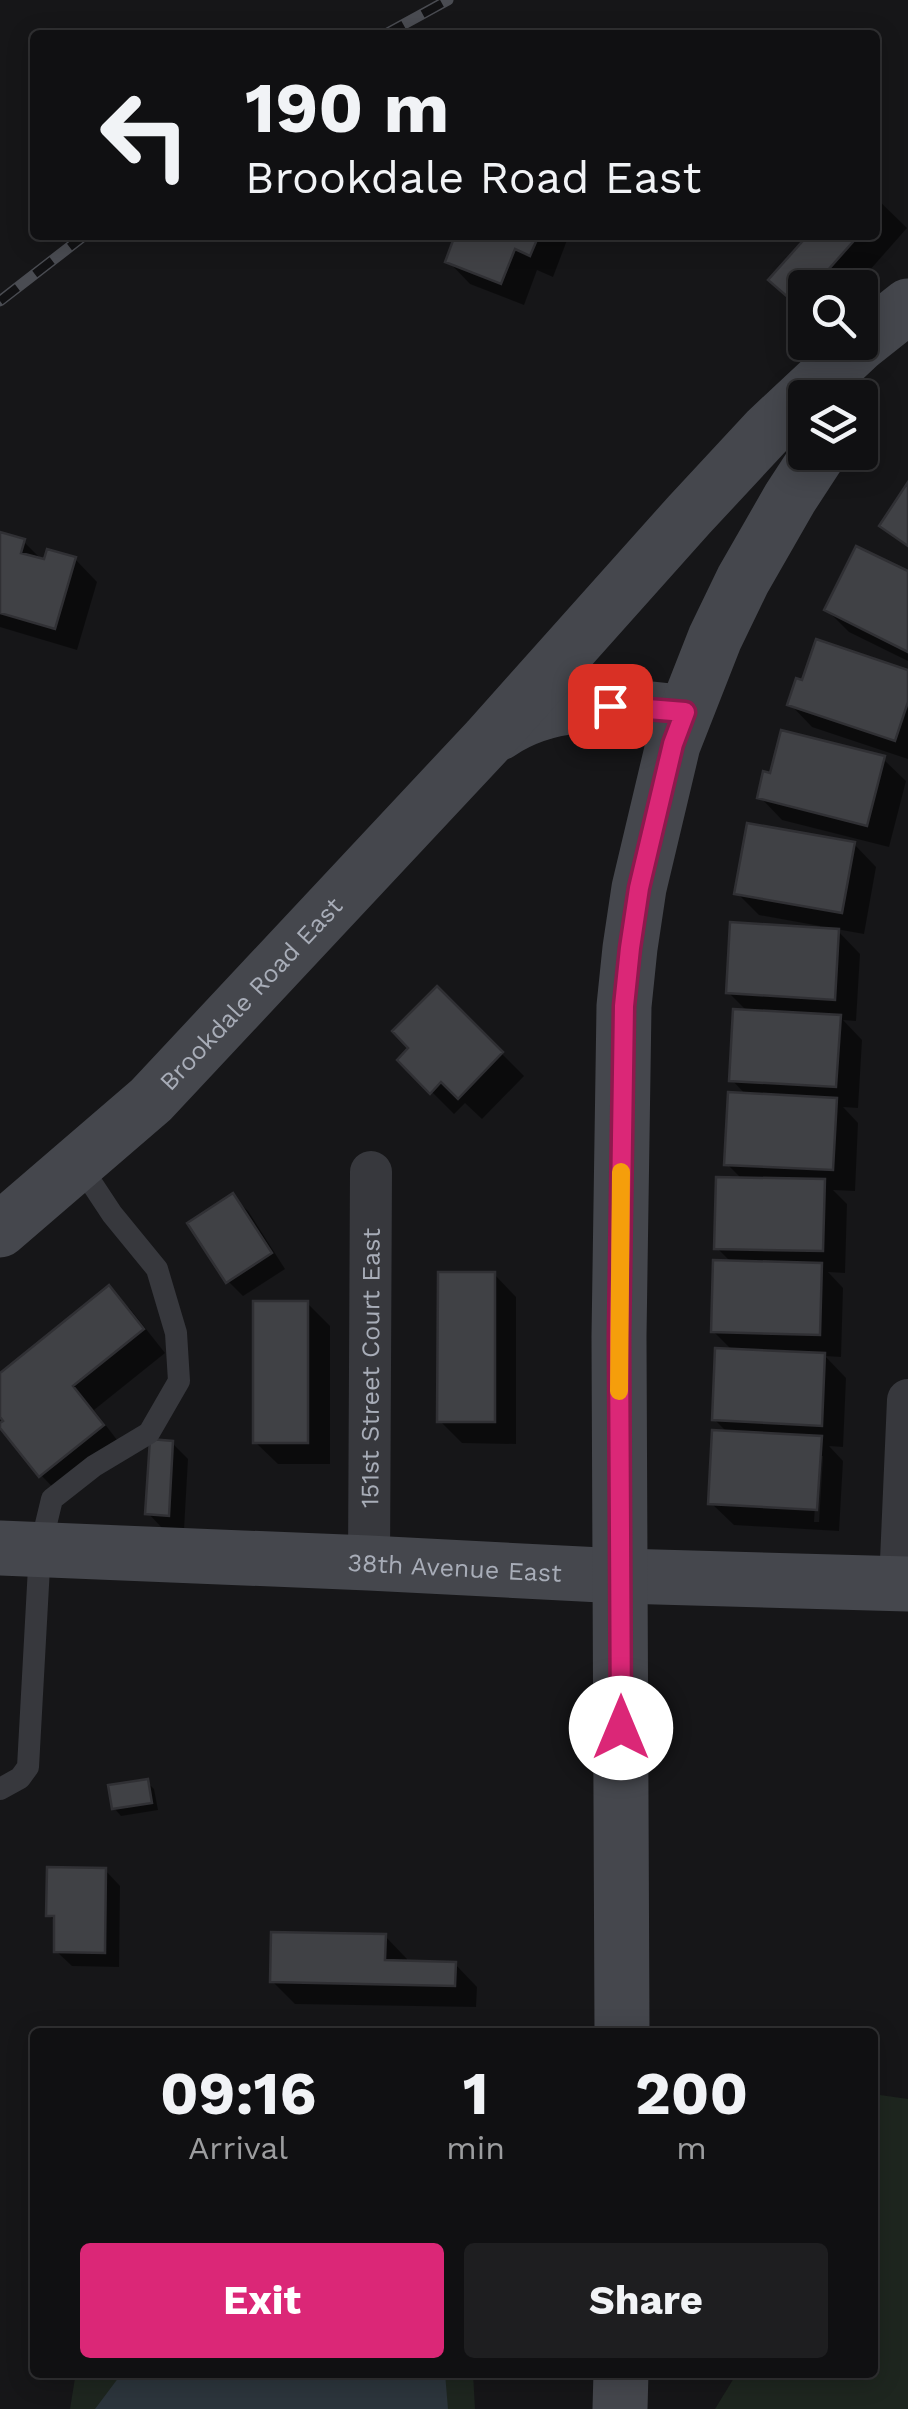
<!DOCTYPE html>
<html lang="en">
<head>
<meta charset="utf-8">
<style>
	:root { --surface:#101012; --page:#1e1e20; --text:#f1f3f6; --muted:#9c9d9f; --line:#303032; --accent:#db2777 }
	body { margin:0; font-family:"Work Sans",sans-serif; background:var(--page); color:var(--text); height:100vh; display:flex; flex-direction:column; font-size:38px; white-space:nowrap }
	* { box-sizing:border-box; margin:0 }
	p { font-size:32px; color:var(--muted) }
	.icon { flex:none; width:55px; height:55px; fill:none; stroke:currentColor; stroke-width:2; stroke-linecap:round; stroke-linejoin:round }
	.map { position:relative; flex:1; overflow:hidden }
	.details { position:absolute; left:30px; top:2028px; width:848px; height:350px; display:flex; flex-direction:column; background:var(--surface); border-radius:10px; box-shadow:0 5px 25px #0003,0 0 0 2px var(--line) }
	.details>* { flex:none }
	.hud { position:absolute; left:30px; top:30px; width:850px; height:210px; border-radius:10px; box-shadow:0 5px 25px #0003,0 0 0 2px var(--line); background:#101012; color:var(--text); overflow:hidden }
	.controls { position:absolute; left:788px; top:270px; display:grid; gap:20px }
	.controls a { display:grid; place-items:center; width:90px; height:90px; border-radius:10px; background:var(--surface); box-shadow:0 5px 25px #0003,0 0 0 2px var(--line); font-size:50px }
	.pin { position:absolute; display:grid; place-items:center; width:85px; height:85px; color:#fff; margin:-42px; border-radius:20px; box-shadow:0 5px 15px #0006 }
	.me { position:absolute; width:110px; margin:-55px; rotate:0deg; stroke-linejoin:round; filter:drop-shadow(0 0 8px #0008) }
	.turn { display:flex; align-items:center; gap:35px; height:210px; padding:0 50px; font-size:45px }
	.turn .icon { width:130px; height:130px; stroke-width:2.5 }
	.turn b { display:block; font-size:70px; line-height:85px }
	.eta { display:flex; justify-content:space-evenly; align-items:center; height:170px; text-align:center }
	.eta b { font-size:60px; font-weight:700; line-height:70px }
	.cta { display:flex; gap:20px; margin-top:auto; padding:20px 50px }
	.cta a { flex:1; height:115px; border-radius:10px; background:var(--accent); color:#fff; font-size:40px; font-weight:700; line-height:115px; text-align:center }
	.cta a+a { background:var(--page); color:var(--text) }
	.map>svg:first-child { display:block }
	.green { fill:#1e261f }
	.water { fill:#2c353c }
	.shadow { fill:#0007; fill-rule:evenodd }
	.building { fill:#404145; stroke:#303034; stroke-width:2.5 }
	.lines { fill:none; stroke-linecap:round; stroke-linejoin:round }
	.lane { stroke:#37383d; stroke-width:22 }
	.street { stroke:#37383d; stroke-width:42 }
	.secondary { stroke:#45474d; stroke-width:55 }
	.rail-casing { stroke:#4a4c52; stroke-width:11 }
	.rail { stroke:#111113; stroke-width:8; stroke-dasharray:22; stroke-linecap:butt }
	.route-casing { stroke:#8e194d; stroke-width:25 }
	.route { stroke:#db2777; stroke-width:18 }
	.slow { stroke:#f59e0b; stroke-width:18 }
	.labels { text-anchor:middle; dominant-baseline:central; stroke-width:9; stroke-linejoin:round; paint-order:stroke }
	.street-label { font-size:25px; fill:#a8adb8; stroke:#111113 }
</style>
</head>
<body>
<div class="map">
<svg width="908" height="2409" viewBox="0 0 908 2409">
	<rect width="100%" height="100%" fill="#161618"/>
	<!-- green -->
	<path class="green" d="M873 2094 908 2099V2409H715L737 2373 872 2372Z
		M76 2372 473 2373 475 2409H70Z"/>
	<!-- water -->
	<path class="water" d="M122 2373H445L448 2409H95Z"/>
	<!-- shadow -->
	<path class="shadow" d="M875 197 907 228 854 288H805V312L794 302 811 235H875Z
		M458 235H569L553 277 537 270 524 305 470 284 448 261Z
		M0 535 24 542 46 564 75 559 97 582 77 650 0 627Z
		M908 574V661L849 632 827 610Z
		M908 673V759L812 727 790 704Z
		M883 759 906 781 889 847 782 820 760 797Z
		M854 844 876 867 864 934 836 929 860 954 856 1021 843 1020 862 1040 858 1108 843 1107 858 1123 855 1191 833 1190 847 1204 845 1273 828 1272 843 1288 841 1357 825 1356 846 1378 843 1447 829 1446 843 1461 839 1531 734 1525 711 1503 728 1433 714 1419 733 1351 713 1331 732 1263 717 1248 743 1180 727 1164 747 1096 732 1080 748 1012 728 992 819 930 820 926 759 915 737 893ZM818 1456H823L819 1522H814Z
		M437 989 524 1076 482 1119 465 1103 454 1114 400 1060 412 1048Z
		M232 1196 248 1211 285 1269 243 1296 228 1281Z
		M494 1274 516 1297V1444L462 1443 440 1421Z
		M109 1288 131 1310 165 1353 94 1410 124 1449 63 1498 41 1475 0 1413V1376Z
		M307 1303 330 1326V1464H278L255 1442Z
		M172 1443 188 1459 184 1530 163 1529 148 1513Z
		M147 1782 154 1789 158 1810 121 1816 114 1808Z
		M105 1870 120 1886 119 1967 72 1966 56 1951 57 1923 49 1915Z
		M385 1936 407 1959V1963L455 1964 477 1987 476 2007 295 2004 272 1981Z"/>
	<!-- building -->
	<path class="building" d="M455 235H539L530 256 515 249 501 284 445 262Z
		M808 235H859L812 288H805V296L797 305 768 280Z
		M908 482V546L879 526Z
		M0 532 25 539 21 553 44 559 47 549 76 557 55 629 0 613Z
		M856 546 908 571V652L824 610Z
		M816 639 908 670V702L895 741 787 705 796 678 802 680Z
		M781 730 885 756 867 826 757 798 763 771 770 773Z
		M747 823 855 842 842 913 734 894Z
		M730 922 839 929 835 1000 726 993Z
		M437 986 503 1052 458 1099 441 1082 430 1094 397 1060 408 1048 392 1031Z
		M733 1009 841 1015 836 1087 729 1081Z
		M728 1092 837 1098 833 1170 724 1165Z
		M716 1177 825 1179 823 1251 714 1249Z
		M233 1193 272 1253 226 1283 187 1223Z
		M713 1260 822 1263 820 1335 711 1332Z
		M438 1272H495V1422H437Z
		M109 1285 144 1329 73 1386 104 1425 39 1477 0 1428V1423L3 1421 0 1417V1373Z
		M253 1301H308V1443H253Z
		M715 1348 825 1353 822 1426 712 1420Z
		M712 1430 822 1436 817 1510 708 1504Z
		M150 1439 173 1441 169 1516 145 1514Z
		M148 1779 152 1803 112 1809 108 1785Z
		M47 1867 106 1868 105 1953 54 1952V1916H46Z
		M271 1932 386 1934 385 1960 456 1962 455 1986 270 1982Z"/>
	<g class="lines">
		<!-- lane -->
		<path class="lane" d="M0 1789 20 1778 28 1767 40 1549 52 1499 94 1466 149 1433 179 1381 176 1333 157 1269 112 1214 79 1164"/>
		<!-- street -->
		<g class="street">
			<path id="s1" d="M369 1563 371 1172"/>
			<path d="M900 1584 908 1400"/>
		</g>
		<!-- secondary -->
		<g class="secondary">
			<path d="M499 733C559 693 618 707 685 712"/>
			<path id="s2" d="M0 1230 151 1100 488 740 689 515 768 430 860 344 908 306"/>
			<path id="s3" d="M0 1548 369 1563 621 1576 908 1584"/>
			<path d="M622 2032 619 1336 624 1006 630 948 639 888 673 745 715 638 743 580 790 498 820 452"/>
			<path d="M620 2409 621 2372"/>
		</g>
		<!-- rail casing -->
		<g class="rail-casing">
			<path id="rail" d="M384 35 448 0
				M0 301 85 235"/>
		</g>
		<!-- rail -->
		<use href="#rail" class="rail"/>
	</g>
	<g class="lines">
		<!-- route casing -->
		<g class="route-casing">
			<path id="route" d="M610 706 685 712 673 744 639 888 630 948 624 1006 619 1336 621 1728"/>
		</g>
		<!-- route -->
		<use href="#route" class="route"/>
		<!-- slow -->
		<path class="slow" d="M619 1391 621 1172"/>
	</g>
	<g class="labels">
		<!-- street labels -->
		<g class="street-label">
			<text stroke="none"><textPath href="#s2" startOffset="345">Brookdale Road East</textPath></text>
			<text stroke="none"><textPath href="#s1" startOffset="195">151st Street Court East</textPath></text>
			<text stroke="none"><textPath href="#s3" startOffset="455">38th Avenue East</textPath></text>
		</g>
	</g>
</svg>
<div class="controls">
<a><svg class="icon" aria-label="search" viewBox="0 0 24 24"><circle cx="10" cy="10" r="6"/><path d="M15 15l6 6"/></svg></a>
<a><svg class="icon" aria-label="layers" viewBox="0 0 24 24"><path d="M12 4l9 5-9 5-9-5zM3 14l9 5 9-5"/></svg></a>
</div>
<div class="pin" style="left:610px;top:706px;background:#d93025"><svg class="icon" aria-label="arrive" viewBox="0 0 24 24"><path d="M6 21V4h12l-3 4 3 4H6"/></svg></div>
<svg class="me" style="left:621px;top:1728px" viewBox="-20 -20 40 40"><circle r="19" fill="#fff"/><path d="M0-13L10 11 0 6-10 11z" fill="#db2777"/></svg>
<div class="hud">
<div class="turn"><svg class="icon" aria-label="left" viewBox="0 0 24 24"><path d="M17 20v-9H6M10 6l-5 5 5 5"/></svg><div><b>190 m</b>Brookdale Road East</div></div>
</div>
<section class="details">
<div class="eta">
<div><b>09:16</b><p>Arrival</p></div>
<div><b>1</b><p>min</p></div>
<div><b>200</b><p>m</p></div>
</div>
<div class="cta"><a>Exit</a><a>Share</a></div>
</section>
</div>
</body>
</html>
